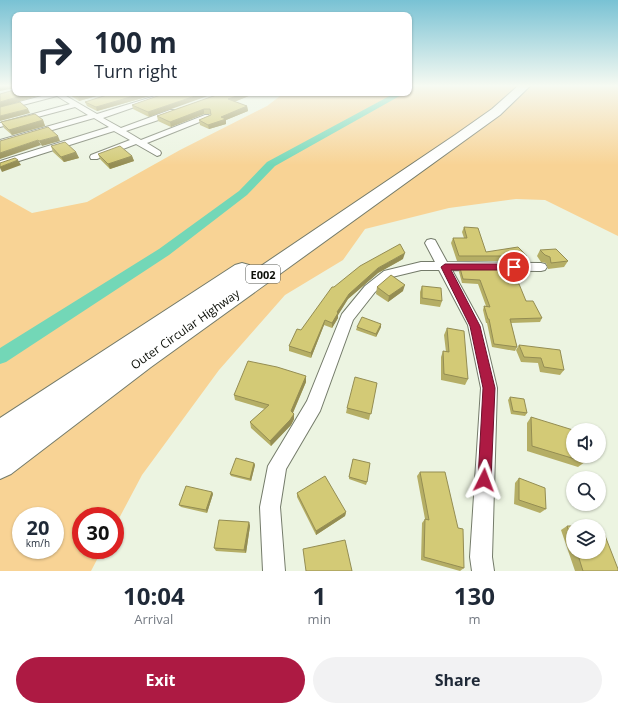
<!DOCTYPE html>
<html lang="en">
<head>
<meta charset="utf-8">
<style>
	:root { --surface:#fff; --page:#f2f2f3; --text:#1f2937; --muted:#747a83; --accent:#ad1a43 }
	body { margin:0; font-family:"Open Sans",sans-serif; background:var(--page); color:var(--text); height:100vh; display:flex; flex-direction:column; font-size:15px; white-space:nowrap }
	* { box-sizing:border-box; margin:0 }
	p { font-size:13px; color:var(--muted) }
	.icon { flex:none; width:22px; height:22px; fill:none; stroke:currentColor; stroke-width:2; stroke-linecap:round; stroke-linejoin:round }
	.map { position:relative; height:571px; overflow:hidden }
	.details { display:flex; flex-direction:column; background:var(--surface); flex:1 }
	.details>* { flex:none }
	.top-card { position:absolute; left:12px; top:12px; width:400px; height:84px; border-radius:8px; box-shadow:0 1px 3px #0004; background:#fff; color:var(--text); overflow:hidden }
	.fabs { position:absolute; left:566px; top:423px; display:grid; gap:8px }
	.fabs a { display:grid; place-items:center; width:40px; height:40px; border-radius:50%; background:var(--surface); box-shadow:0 1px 3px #0004; font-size:20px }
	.speed { position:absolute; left:12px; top:507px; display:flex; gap:8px; font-size:20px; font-weight:700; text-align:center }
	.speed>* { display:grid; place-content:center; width:52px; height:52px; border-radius:50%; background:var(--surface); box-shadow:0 1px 3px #0004; line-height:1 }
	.speed small { font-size:10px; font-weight:400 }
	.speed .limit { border:6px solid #d22; background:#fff; color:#111 }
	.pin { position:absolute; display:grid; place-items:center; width:34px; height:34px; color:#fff; margin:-17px; border:2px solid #fff; border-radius:50%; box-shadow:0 1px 4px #0007 }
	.me { position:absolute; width:44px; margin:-22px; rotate:3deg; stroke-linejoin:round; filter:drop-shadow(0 0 3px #0008) }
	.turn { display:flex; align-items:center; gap:14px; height:84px; padding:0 16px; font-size:18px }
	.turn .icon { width:52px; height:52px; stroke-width:2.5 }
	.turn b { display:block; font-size:28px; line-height:34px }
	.eta { display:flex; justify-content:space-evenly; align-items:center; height:68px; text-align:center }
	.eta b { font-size:24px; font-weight:700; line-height:28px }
	.action { display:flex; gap:8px; margin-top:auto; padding:8px 16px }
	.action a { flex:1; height:46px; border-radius:24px; background:var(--accent); color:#fff; font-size:16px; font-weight:700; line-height:46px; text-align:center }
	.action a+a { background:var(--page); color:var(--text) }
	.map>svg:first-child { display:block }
	.green { fill:#f8d395; fill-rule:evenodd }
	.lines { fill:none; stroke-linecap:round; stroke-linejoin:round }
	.canal { fill:#73d7b7; fill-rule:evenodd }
	.street-casing { stroke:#747b6a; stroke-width:2 }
	.highway-casing { stroke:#747b6a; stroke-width:2 }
	.street { fill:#fff; fill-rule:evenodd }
	.highway { fill:#fff; fill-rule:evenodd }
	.wall { fill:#b5ae65 }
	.shaded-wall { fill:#948d53 }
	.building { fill:#d3ca76; stroke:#948d53 }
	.route { fill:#ad1a43; stroke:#70112c }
	.labels { text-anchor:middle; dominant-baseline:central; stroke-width:3.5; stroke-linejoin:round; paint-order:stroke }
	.shield { fill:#fff; stroke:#565853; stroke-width:1 }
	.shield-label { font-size:11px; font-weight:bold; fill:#0d1009 }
	.street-label { font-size:12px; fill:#0d1009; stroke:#fff }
</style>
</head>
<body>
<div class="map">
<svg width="618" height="571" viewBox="0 0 618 571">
	<rect width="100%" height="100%" fill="#ecf4e1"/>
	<!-- green -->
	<path class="green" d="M409 85H618V236L545 200 516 199 449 208 365 229 343 260 285 295 219 370 142 475 115 526V516H81V550H102L91 571H0V195L32 213 87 202 180 150 267 106 284 93H409ZM21 516H55V550H21Z"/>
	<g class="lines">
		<!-- canal -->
		<path class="canal" d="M409 85H419L409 90Z
			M395 93H405L275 166 247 195 169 255 6 362 0 364V348L159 249 239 191 267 162Z"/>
		<!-- street casing -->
		<g class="street-casing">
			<path id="street" d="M53 93H61L97 114 165 93H175L103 118 121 128 170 110H176V114L126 131 141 140 205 115H208L212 117 147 143 160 151 161 153 160 155 157 156 136 144 97 159H91L90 157 91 155 130 140 114 131 0 167V161L109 127 94 118 0 145V140L88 115 75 107 0 127V123L70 104 57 96 0 111V107Z
				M431 239 435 240 447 262 541 263 545 264 547 267 545 270 541 271 452 270 482 325 497 388 492 557 494 571H472L470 557 481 388 468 325 439 270H421L392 277 375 292 353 320 320 411 286 469 280 507 285 571H263L260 507 268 466 307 401 342 314 365 286 384 271 421 262H435L425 243 427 240Z"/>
		</g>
		<!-- highway casing -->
		<g class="highway-casing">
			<path id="highway" d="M519 85H531L500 115 151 367 11 474 0 479V418L235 265 242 263 249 265 253 270 252 272 455 135 492 109Z"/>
		</g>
		<!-- street -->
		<use href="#street" class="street"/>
		<!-- highway -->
		<use href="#highway" class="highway"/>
	</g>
	<!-- wall -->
	<path class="wall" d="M67 93H107L79 101Z
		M113 93H160L97 111 87 106 85 102Z
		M166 93 149 117 133 109 132 105Z
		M222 93H256L234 102 247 106 248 111 226 120V124L209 129 200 125 199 120 211 115V114H204L171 127 158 121 157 116Z
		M43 120 45 126 12 135 4 128 1 122Z
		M51 146 76 152 79 158 64 162 53 152Z
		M98 154 132 156 134 161 110 169 100 159Z
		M464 227 486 252 527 256 525 261H457L451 243 453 238H464L462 232Z
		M540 250 568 261 564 267 548 269 546 263 541 262 537 256Z
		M403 259 378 273 348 299 338 315V318L332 328 324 325 311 358 289 351V346L334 287Z
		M460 268 510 283 542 318 540 322 511 323 517 347 515 351 492 347 487 323H486L483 310 484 306H486L478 284 462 283 459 272Z
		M422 286 442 301 440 307 420 304V292Z
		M377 287 403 291 388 302 376 294Z
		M381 324V327L376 337 356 330 357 327Z
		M447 328 468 379 465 385 441 380V357L443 351 446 352 444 335Z
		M519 345 564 370 560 375 540 372 538 363 521 362 516 350Z
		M306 376V382L293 413 294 414V419L291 425 271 446 251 428 250 422 265 409 235 400 234 395Z
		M377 383 369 420 346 413 347 408Z
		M510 397 527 413 525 416 511 414 508 400Z
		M531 417 585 462 578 467 527 451V423Z
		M353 459 367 482 366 485 349 479Z
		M254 463 255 465 251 481 231 476 230 474Z
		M420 472 464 568 460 571 421 560 422 523 425 519 417 476Z
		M519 478 546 509 540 513 514 504 515 483Z
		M212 492 213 494 207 513 181 507 179 505Z
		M297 493 346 512 345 516 316 535 297 497Z
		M249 522 250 526 246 553 216 551 214 548Z
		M567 526H573V552H599L618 571H575L561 530Z"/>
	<!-- shaded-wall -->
	<path class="shaded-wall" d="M6 85H13L15 88 0 91V87Z
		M31 93H48L0 107V102Z
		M91 93H107L79 101 78 97Z
		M144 93H160L97 111 96 107Z
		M204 93H216L149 117 148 112Z
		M245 93H256L229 104 228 99Z
		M247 106 248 111 226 120V124L209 129 208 125 221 117Z
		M28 109 30 113 0 121V116Z
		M204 109V114L171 127 170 122Z
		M43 120 45 126 12 135 9 130Z
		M58 136 60 141 42 146 39 141Z
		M38 140 41 145 0 159V153Z
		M76 152 79 158 64 162 61 157Z
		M132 156 134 161 110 169 108 164Z
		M18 160 21 165 2 172 0 168V167Z
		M405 253 403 259 378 273 348 299 338 315V318L332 328V323L337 312 349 294 378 268Z
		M405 285 403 291 388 302 389 296Z
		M325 320 324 325 311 358V353Z
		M381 324V327L376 337V334Z
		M306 376V382L291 417V411Z
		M294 414V419L291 425 271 446 270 441Z
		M254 463 255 465 251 481 250 479Z
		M212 492 213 494 207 513 206 510Z
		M346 512 345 516 316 535V531Z
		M249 522 250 526 246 553 244 550Z"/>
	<!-- building -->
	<path class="building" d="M0 85H6L0 87Z
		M14 85H15V93H31L0 102V94L14 90Z
		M72 93H91L78 97Z
		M113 93H144L96 107 85 102Z
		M166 93H204L148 112 132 105Z
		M222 93H245L228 99 247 106 221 117 226 119 208 125 199 120 211 115 210 109H204L170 122 157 116Z
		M20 102 28 109 0 116V107Z
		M35 114 43 120 9 130 1 122Z
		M48 127 58 136 39 141 38 140 0 153V141Z
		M65 142 76 152 61 157 51 146Z
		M120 146 132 156 108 164 98 154Z
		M15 158 18 160 0 167V163Z
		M464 227 478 228 486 252 518 247 527 256H459L453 238H467Z
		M400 244 405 253 378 268 349 294 337 312 338 313 332 323 325 320 311 353 289 346 297 329 301 330 332 287H334L360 266Z
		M556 249 568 261 551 263 550 257 545 255 540 250Z
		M460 268H503L510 283 519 284 526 301H533L542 318 510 319 517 347 494 344 489 319H488L484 306 490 307 480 280 463 279Z
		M391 275 405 285 389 296 377 287Z
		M422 286 441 288 442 301 422 298Z
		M362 317 381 324 376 334 357 327Z
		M447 328 464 331 468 379 444 374 443 351 449 352Z
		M519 345 560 350 564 370 544 367 541 358 524 357Z
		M248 361 277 367 306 376 291 411 294 414 290 420 270 441 250 422 269 405 234 395Z
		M355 377 377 383 371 414 347 408Z
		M510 397 524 399 527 413 513 411Z
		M531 417 573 430V456H584L585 462 532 446Z
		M236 458 254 463 250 479 230 474Z
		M353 459 370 463 367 482 349 477Z
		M420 472H445L458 528 463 529 464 568 424 557 425 519 429 520Z
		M325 476 346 512 316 531 297 493Z
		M519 478 545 488 546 509 519 500Z
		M186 486 212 492 206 510 179 505Z
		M219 520 249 522 244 550 214 548Z
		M567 526H573V542Z
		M599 528H602L618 569V571H583L577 552H599Z
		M345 540 352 571H306L303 549Z"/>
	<!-- sky -->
	<linearGradient id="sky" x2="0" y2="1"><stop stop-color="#79c2d4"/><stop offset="0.52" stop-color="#f6faf2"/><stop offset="1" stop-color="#f6faf2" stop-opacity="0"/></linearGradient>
	<rect width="618" height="165" fill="url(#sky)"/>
	<!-- route -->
	<path class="route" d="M445 264H514L518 267 514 270H451L480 326 495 388 491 480 489 485 484 487 480 485 478 480 483 388 470 326 441 267Z"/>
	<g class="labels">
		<!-- shield labels -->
		<rect class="shield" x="246" y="265" width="34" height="18" rx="3"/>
		<g class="shield-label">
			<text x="263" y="274">E002</text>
		</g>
		<!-- street labels -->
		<g class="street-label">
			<text transform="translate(185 329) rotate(-35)">Outer Circular Highway</text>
		</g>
	</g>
</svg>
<div class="fabs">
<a><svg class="icon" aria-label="sound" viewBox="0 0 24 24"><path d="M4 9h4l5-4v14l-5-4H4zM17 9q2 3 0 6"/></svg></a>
<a><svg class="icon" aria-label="search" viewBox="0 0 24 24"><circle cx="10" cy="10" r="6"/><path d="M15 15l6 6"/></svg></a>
<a><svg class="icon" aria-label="layers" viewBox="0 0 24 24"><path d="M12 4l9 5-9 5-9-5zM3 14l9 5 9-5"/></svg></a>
</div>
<div class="speed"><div>20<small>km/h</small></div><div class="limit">30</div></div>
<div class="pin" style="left:514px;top:267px;background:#d93025"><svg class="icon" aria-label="arrive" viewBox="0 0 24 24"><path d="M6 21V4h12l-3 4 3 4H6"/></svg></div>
<svg class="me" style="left:484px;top:480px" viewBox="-20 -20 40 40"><path d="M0-17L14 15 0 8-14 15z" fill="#ad1a43" stroke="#fff" stroke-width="4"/></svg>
<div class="top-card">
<div class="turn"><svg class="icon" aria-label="right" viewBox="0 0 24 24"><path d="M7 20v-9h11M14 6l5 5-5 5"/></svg><div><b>100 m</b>Turn right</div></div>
</div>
</div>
<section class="details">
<div class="eta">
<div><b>10:04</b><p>Arrival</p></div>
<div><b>1</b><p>min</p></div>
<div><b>130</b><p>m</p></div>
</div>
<div class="action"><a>Exit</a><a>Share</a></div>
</section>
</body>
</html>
